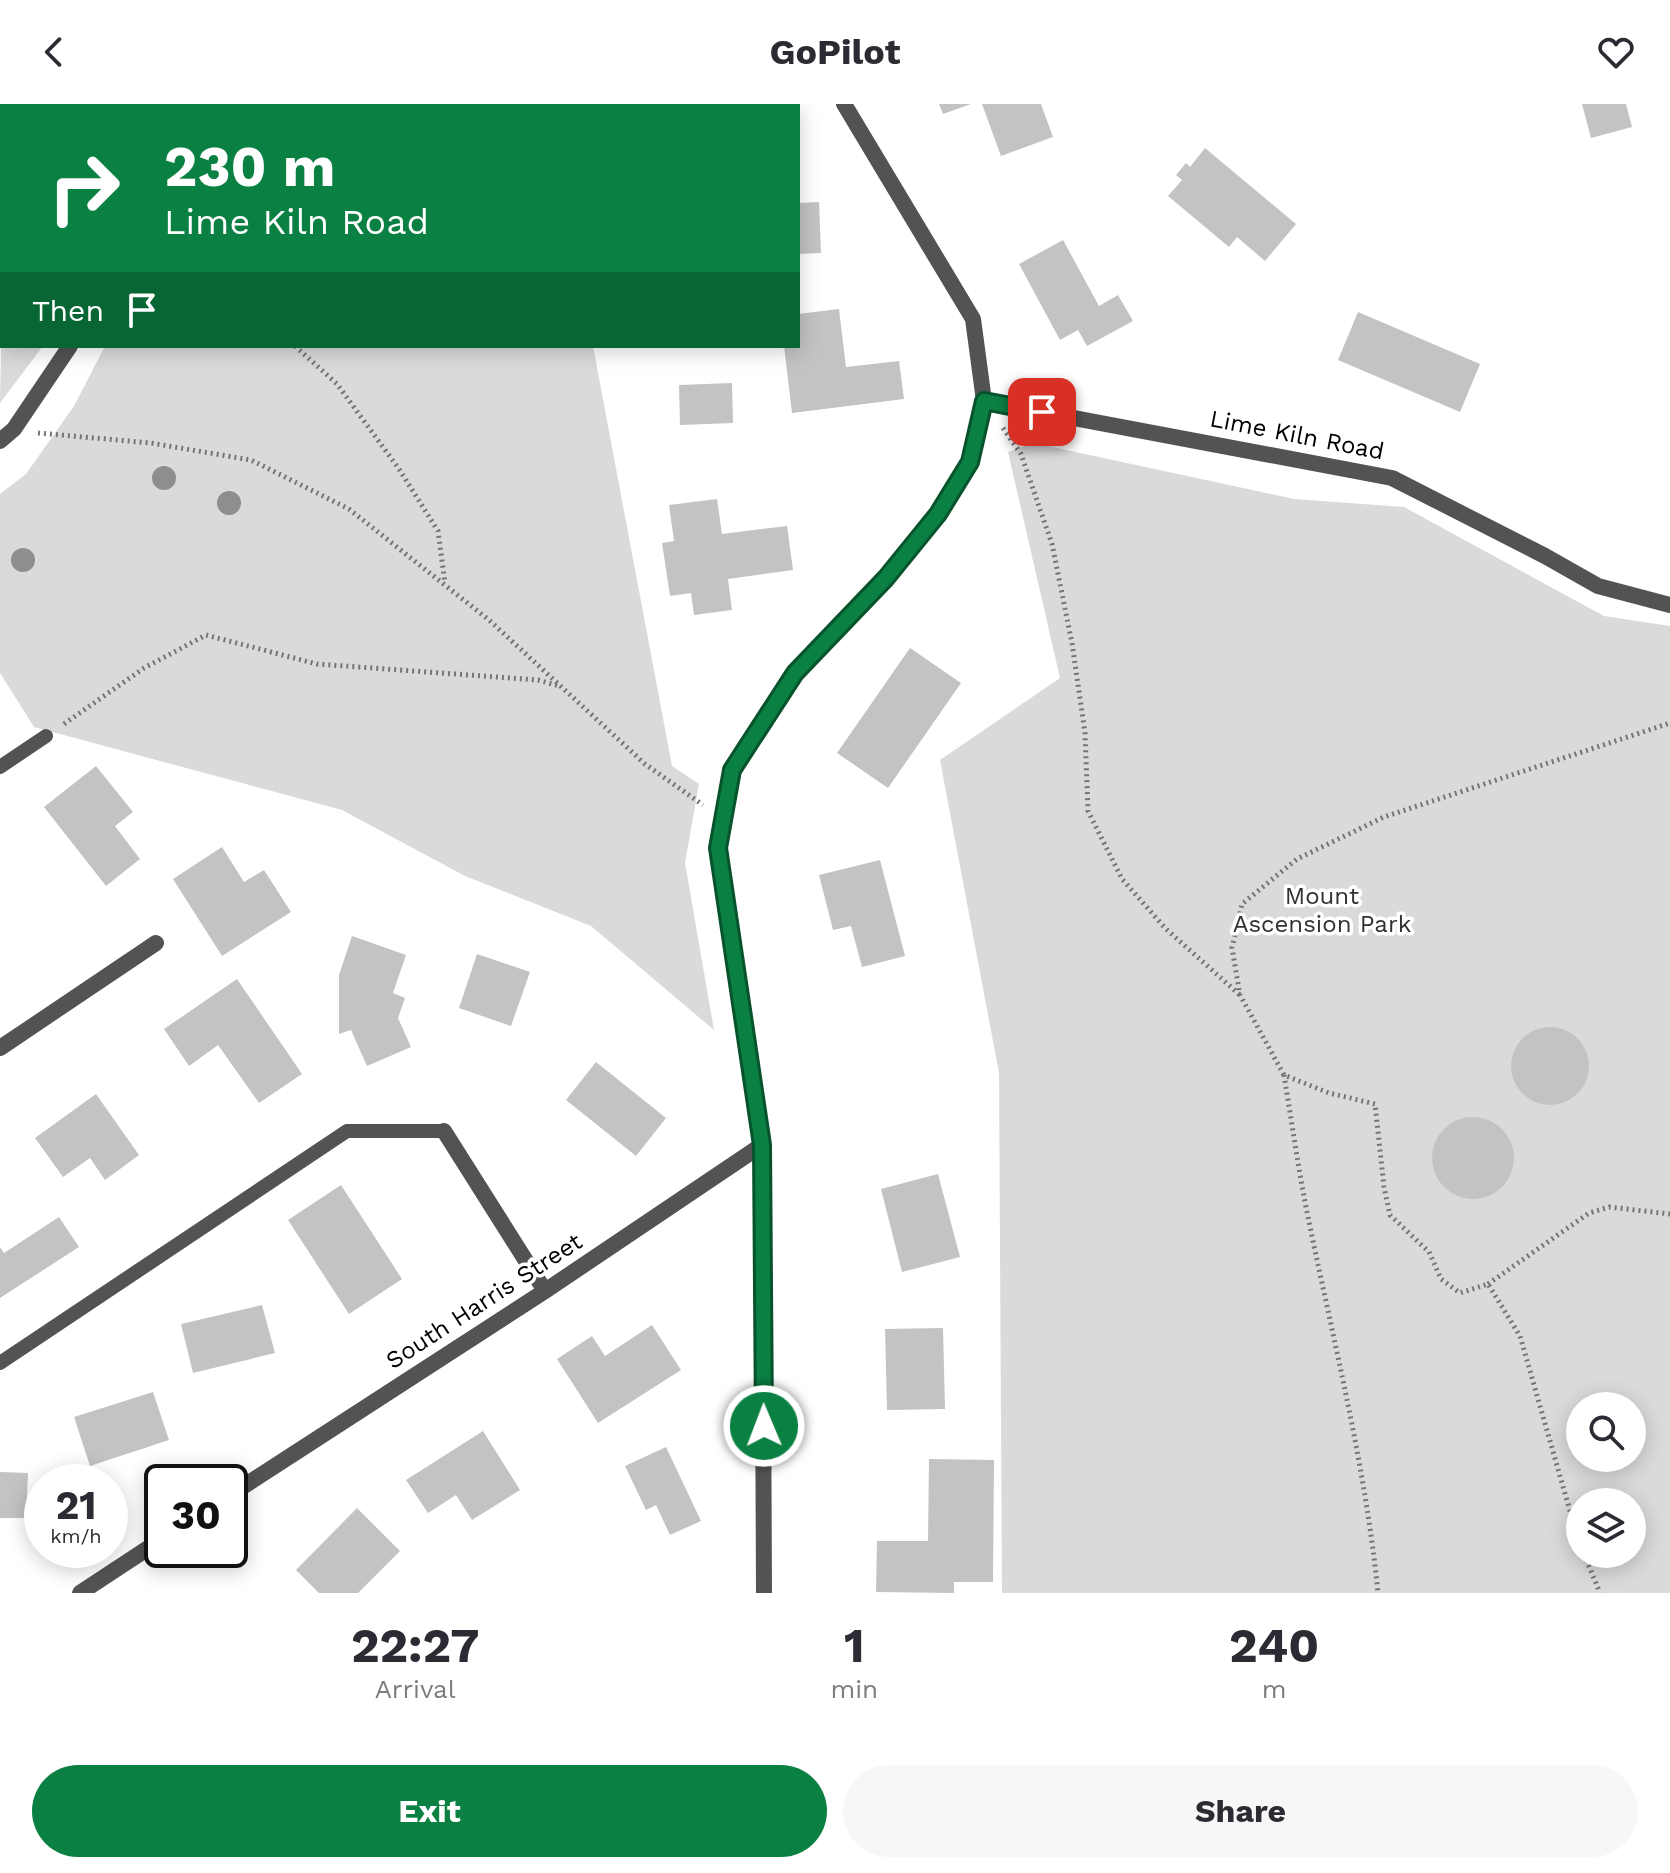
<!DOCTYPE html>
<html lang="en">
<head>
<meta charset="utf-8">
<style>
	:root { --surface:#fff; --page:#f7f7f7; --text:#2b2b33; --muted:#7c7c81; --accent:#0b8043 }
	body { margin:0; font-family:"Work Sans",sans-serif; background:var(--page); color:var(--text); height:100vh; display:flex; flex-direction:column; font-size:30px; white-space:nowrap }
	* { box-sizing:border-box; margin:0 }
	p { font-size:26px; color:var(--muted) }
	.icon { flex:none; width:44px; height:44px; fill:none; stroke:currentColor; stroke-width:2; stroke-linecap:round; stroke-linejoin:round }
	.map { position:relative; height:1489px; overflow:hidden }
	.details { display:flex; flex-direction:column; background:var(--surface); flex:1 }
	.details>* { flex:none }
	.top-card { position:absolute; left:0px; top:0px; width:800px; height:244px; box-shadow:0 4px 20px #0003; background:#0b8043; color:#fff; overflow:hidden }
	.tools { position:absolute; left:1566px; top:1288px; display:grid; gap:16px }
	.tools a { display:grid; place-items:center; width:80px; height:80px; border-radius:50%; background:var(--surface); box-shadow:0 4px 20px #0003; font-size:40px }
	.speed { position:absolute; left:24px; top:1360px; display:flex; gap:16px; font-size:40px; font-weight:700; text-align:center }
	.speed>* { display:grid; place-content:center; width:104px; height:104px; border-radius:50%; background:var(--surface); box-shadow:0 4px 20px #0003; line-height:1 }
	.speed small { font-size:20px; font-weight:400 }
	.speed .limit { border:4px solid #111; border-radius:12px; background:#fff; color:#111 }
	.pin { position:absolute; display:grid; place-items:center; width:68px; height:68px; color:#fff; margin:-34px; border-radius:16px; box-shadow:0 4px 12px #0006 }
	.me { position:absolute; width:88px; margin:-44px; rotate:359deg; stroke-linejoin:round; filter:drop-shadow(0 0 6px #0008) }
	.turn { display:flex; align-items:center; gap:28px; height:168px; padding:0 32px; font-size:36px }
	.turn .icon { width:104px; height:104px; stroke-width:2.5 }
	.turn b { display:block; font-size:56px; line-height:68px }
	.then { display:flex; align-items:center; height:76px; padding:0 32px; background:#0003; gap:16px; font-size:30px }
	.eta { display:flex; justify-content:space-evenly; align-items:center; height:136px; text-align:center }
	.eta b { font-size:48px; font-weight:700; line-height:56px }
	.action { display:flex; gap:16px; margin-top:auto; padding:16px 32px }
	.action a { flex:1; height:92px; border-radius:48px; background:var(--accent); color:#fff; font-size:32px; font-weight:700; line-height:92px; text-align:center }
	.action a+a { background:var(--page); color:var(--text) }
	header { display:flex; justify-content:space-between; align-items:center; height:104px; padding:0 32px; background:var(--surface); font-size:36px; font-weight:700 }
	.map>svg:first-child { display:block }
	.green { fill:#dadada; fill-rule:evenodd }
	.building { fill:#c3c3c3 }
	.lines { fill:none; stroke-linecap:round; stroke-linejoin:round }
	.path { stroke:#757575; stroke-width:5; stroke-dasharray:2 4; stroke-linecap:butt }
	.lane { stroke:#535353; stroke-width:14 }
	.street { stroke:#535353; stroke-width:16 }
	.tree { fill:#8e8e8e }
	.route-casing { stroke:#07532c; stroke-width:20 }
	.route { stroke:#0b8043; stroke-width:14 }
	.labels { text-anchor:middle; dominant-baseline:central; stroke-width:7; stroke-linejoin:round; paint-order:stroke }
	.street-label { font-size:24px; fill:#000; stroke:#fff }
	.park-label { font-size:24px; fill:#313131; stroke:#fff }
</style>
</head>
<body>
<header><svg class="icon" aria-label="back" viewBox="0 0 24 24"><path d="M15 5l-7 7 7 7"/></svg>GoPilot<svg class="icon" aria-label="heart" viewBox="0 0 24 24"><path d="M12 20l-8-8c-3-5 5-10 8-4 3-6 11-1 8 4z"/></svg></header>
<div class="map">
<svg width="1670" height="1489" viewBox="0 0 1670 1489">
	<rect width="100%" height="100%" fill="#fff"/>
	<!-- green -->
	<path class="green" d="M161 0H548V2H162Z
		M2 190V242H43L0 299Z
		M105 242H593L672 662 699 680 685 759 714 926 591 822 465 772 342 706 34 623 0 569V390L26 370 74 302Z
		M1034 339 1294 395 1404 403 1604 512 1670 522V1489H1002L999 969 940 656 1060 574 1008 348ZM1580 1302H1632V1354H1580ZM1580 1398H1632V1450H1580Z"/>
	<!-- building -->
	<path class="building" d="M939 0H971L943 10Z
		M982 0H1041L1053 33 1001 52Z
		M1582 0H1626L1632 23 1591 34Z
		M1205 44 1296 120 1265 157 1237 133 1229 143 1168 92 1182 76 1176 71 1186 59 1190 63Z
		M819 98 821 149 798 150V99Z
		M1063 136 1099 202 1118 191 1133 217 1087 242 1078 226 1060 236 1019 160Z
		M839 205 846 263 899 257 904 295 792 309 784 242H798V210Z
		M1358 208 1480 260 1460 308 1338 256Z
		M732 279 733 319 680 321 679 281Z
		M717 395 722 430 787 422 793 466 728 475 732 506 694 511 691 489 670 492 662 439 674 437 669 401Z
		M910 544 961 579 888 684 837 649Z
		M96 662 133 708 115 722 140 755 106 782 44 703Z
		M222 743 244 778 264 766 291 808 222 852 173 775Z
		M880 756 905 852 862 863 851 822 833 826 819 771Z
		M352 832 406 851 393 889 405 894 398 914 411 943 367 962 351 926 339 930V871Z
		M477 850 530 868 511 922 459 904Z
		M237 875 302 970 259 999 218 941 189 962 164 925Z
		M1511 962a39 39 0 1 1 78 0a39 39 0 1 1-78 0Z
		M596 958 666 1014 636 1052 566 996Z
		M96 990 139 1051 105 1076 90 1054 63 1073 35 1034Z
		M1432 1054a41 41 0 1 1 82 0a41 41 0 1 1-82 0Z
		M938 1070 960 1153 902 1168 881 1085Z
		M341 1081 402 1175 349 1210 288 1116Z
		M59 1113 79 1143 0 1194V1143L4 1149Z
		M262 1201 275 1249 193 1269 181 1220Z
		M652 1221 681 1266 598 1319 557 1255 592 1232 605 1252Z
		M943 1224 945 1305 887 1306 885 1225Z
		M153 1288 169 1336 90 1362 74 1313Z
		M483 1327 520 1386 472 1416 456 1391 428 1409 406 1376Z
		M666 1343 701 1417 670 1431 656 1401 646 1406 625 1362Z
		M929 1355 994 1356 993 1478H954V1489L876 1488 877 1437H928Z
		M0 1368 28 1369 26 1414H0Z
		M357 1404 400 1447 358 1489H319L296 1466Z"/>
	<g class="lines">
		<!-- path -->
		<path class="path" d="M295 242 337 280 399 365 438 427 445 479
			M1003 324 1021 350 1052 440 1072 539 1085 629 1088 707 1122 775 1165 824 1240 891
			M38 329 151 339 251 356 349 405 489 516 645 660 703 701
			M64 620 144 564 206 531 317 560 538 576 559 582
			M1284 971C1291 1013 1297 1056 1305 1098 1331 1228 1365 1357 1378 1489
			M1488 1180 1589 1109 1609 1103 1670 1110
			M1580 1442 1520 1232 1488 1180 1460 1189 1441 1175 1429 1148 1390 1111 1384 1083 1375 1000 1329 989 1284 971 1240 891 1232 844 1242 800 1297 755 1384 713 1670 619
			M1584 1450 1600 1489"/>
		<!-- lane -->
		<path class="lane" d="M0 663 46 632
			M0 1259 347 1027H444"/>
		<!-- street -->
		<path class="street" d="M129 0V2
			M984 297 1392 374 1545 452 1598 482 1670 501
			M0 337 14 325 70 242
			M0 944 156 839
			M444 1027 545 1187
			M230 1391 545 1187 762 1041
			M80 1489 162 1435
			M764 1489 762 1041 718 744 732 666 795 569 886 474 938 410 970 358 984 297 973 215 844 0"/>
	</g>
	<!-- trees -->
	<g class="tree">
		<circle cx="164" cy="374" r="12"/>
		<circle cx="229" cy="399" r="12"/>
		<circle cx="23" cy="456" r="12"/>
	</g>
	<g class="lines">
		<!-- route casing -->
		<g class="route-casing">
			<path id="route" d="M764 1322 762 1041 718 744 732 666 795 569 886 474 938 410 970 358 984 297 1042 308"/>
		</g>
		<!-- route -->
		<use href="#route" class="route"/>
	</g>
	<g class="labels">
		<!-- street labels -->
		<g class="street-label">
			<text transform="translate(1297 331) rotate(11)">Lime Kiln Road</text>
			<text transform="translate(484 1197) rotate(-33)">South Harris Street</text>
		</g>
		<!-- park labels -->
		<g class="park-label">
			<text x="1322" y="792">Mount<tspan x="1322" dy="28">Ascension Park</tspan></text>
		</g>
	</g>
</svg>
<div class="tools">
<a><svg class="icon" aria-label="search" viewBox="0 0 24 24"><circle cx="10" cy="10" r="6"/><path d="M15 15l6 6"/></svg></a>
<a><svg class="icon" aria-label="layers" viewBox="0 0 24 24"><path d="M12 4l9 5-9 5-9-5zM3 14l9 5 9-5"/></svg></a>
</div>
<div class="speed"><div>21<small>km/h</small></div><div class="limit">30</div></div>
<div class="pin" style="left:1042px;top:308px;background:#d93025"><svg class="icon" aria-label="arrive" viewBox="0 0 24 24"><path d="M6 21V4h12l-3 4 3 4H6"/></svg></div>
<svg class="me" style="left:764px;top:1322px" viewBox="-20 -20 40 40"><circle r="17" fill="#0b8043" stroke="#fff" stroke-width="3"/><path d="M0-11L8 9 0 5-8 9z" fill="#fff"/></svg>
<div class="top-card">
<div class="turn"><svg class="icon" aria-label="right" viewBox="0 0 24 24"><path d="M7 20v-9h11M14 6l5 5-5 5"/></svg><div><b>230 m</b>Lime Kiln Road</div></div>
<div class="then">Then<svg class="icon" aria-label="arrive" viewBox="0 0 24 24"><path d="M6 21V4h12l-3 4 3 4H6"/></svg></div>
</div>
</div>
<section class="details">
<div class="eta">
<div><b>22:27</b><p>Arrival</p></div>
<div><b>1</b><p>min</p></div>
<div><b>240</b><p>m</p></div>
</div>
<div class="action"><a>Exit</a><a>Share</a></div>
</section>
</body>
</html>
